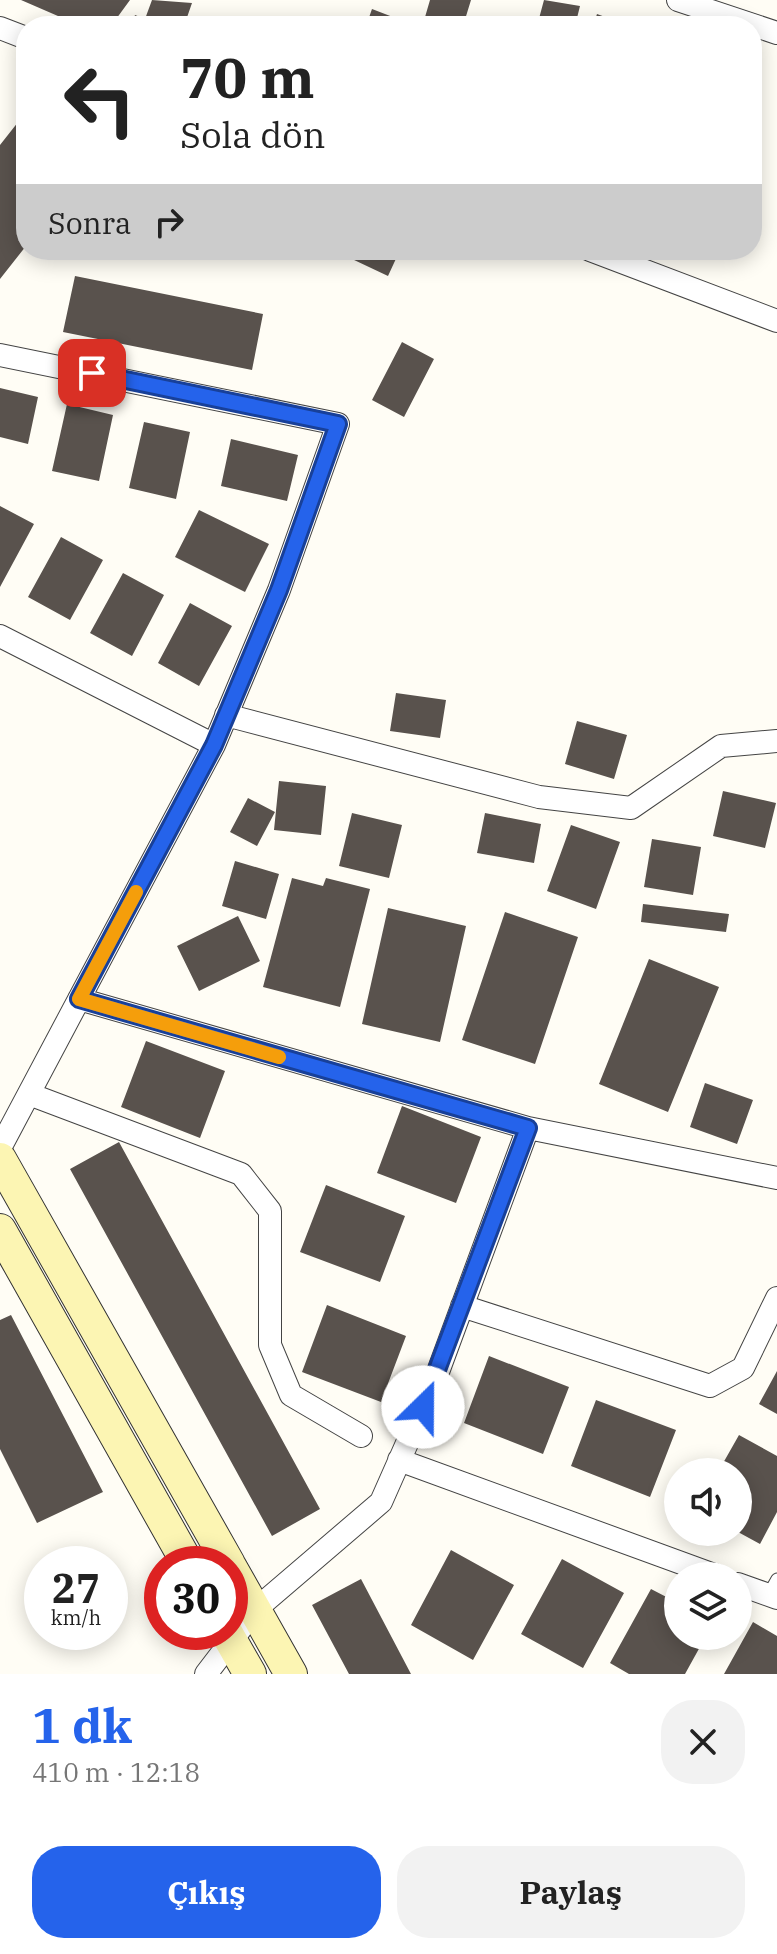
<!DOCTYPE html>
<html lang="tr">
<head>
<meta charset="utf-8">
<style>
	:root { --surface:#fff; --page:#f2f2f2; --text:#222; --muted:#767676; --accent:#2563eb }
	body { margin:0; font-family:"IBM Plex Serif",serif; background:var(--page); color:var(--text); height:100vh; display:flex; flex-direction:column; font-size:30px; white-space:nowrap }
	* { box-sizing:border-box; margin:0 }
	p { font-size:26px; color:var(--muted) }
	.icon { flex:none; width:44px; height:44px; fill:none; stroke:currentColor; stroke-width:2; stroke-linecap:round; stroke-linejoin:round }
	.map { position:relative; height:1674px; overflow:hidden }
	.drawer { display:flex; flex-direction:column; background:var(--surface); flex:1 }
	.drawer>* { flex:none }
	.guide { position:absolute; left:16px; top:16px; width:746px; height:244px; border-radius:32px; box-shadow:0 4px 20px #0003; background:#fff; color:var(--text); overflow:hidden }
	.fabs { position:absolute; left:664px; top:1458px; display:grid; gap:16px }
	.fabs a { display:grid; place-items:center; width:88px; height:88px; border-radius:50%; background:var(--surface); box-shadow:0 4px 20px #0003; font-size:40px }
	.speed { position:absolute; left:24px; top:1546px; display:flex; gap:16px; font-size:40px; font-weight:700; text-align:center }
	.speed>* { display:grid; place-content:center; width:104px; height:104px; border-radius:50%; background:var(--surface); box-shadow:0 4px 20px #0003; line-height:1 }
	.speed small { font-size:20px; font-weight:400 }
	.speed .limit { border:12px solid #d22; background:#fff; color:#111 }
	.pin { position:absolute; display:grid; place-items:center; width:68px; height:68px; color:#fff; margin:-34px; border-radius:16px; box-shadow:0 4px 12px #0006 }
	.me { position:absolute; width:88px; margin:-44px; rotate:23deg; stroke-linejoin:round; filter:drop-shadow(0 0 6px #0008) }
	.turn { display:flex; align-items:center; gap:28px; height:168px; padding:0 32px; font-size:36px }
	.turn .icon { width:104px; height:104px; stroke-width:2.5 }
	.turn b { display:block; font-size:56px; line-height:68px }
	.then { display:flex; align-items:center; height:76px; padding:0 32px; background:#0003; gap:16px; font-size:30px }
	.round { display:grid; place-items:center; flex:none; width:84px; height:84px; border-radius:32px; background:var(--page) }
	.headline { display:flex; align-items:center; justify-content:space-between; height:136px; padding:0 32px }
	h1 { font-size:48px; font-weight:700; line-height:60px; color:var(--accent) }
	.action { display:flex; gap:16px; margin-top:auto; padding:16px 32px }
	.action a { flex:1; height:92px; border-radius:32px; background:var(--accent); color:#fff; font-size:32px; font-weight:700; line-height:92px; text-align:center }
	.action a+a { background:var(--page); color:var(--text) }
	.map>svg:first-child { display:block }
	.building { fill:#59524d }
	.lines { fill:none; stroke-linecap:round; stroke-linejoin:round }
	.service-casing { stroke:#444; stroke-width:13 }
	.minor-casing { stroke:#444; stroke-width:24 }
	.secondary-casing { stroke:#333; stroke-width:34 }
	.service { stroke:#fff; stroke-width:11 }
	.minor { stroke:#fff; stroke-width:22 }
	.secondary { stroke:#fcf5b3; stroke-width:32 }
	.route-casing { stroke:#184099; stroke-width:20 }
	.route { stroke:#2563eb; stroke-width:14 }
	.slow { stroke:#f59e0b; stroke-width:14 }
</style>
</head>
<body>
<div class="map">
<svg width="777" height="1674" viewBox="0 0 777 1674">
	<rect width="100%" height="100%" fill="#fffdf5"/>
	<!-- building -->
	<path class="building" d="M21 0H130L111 26H81Z
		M152 0 192 3 184 26H131L135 15 145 19Z
		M430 0H471L463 26 423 24Z
		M544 0 580 6 575 26H537Z
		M372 9 398 19 395 26H366Z
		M597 14 630 26H593Z
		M26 112V246L0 279V145Z
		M356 250H400L388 276 352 259Z
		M75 276 263 314 252 370 63 332Z
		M402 342 434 359 404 417 372 400Z
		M0 388 38 397 28 444 0 437Z
		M67 404 113 415 99 481 52 471Z
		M144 422 190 432 176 499 129 488Z
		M231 439 298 455 287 501 221 486Z
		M0 506 34 524 0 587Z
		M199 510 269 544 245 592 175 557Z
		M61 537 103 560 70 620 28 597Z
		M123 573 164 595 132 656 90 633Z
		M190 603 232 626 199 686 158 663Z
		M396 693 446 700 440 738 390 731Z
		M577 721 627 735 614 779 565 764Z
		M279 781 326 786 321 835 274 830Z
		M723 791 776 803 765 848 713 836Z
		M248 798 275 812 257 846 230 832Z
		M352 813 402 825 389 878 339 866Z
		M485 813 541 824 534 863 477 853Z
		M571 825 620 842 596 909 547 891Z
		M652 839 701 847 693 895 644 887Z
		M235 861 279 874 266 919 222 906Z
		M292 878 323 886 326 878 370 889 340 1007 263 987Z
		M643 904 729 914 726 932 641 922Z
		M388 908 466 926 440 1042 362 1024Z
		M505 912 578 937 535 1064 462 1040Z
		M238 916 260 961 199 991 177 946Z
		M649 959 719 987 668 1112 599 1084Z
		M146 1041 225 1071 200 1138 121 1107Z
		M705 1083 753 1100 737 1144 690 1127Z
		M402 1106 481 1137 456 1203 377 1173Z
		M119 1142 320 1509 272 1536 70 1169Z
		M326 1185 405 1216 380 1282 300 1252Z
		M327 1305 406 1336 381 1402 302 1372Z
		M11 1315 103 1492 37 1523 0 1449V1320Z
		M489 1356 569 1387 543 1454 464 1423Z
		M777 1371V1414L759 1404Z
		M596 1400 676 1430 650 1497 571 1466Z
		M739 1435 777 1456V1512L760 1544 738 1532V1472H718Z
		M451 1550 514 1585 473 1660 411 1625Z
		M562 1559 624 1593 583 1668 521 1634Z
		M361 1579 411 1674H349L312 1605Z
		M651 1589 678 1603V1636H706L685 1674H629L610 1663Z
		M753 1622 777 1636V1674H724Z"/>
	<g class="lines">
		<!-- service casing -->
		<g class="service-casing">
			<path id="service" d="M768 1595 777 1579"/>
		</g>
		<!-- minor casing -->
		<g class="minor-casing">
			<path id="minor" d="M678 0 777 33
				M0 28 26 38
				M590 250 777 321
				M0 355 338 424 279 590 214 745 0 1148
				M0 636 214 745
				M226 715 539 797 631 808 721 746 777 741
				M79 999 528 1128 777 1178
				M29 1094 241 1174 270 1211V1345L291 1395 361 1436
				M462 1306 710 1386 743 1368 777 1298
				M399 1460 717 1576
				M738 1584 777 1598
				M206 1674 255 1610 381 1502 435 1380 528 1128"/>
		</g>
		<!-- secondary casing -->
		<g class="secondary-casing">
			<path id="secondary" d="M0 1159 229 1564
				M0 1230 188 1564
				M230 1566 291 1674
				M226 1632 250 1674"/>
		</g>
		<!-- service -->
		<use href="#service" class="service"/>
		<!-- minor -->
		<use href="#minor" class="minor"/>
		<!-- secondary -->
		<use href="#secondary" class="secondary"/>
	</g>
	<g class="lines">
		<!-- route casing -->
		<g class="route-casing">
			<path id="route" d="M92 373 338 424 279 590 214 745 79 999 528 1128 423 1407"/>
		</g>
		<!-- route -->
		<use href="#route" class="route"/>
		<!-- slow -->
		<path class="slow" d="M136 892 79 999 279 1057"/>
	</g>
</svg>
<div class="fabs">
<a><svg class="icon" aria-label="sound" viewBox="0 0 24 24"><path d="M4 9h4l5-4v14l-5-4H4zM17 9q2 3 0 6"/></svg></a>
<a><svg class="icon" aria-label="layers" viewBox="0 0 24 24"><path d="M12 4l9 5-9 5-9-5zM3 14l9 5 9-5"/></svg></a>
</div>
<div class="speed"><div>27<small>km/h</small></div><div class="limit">30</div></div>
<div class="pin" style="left:92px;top:373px;background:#d93025"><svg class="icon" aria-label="arrive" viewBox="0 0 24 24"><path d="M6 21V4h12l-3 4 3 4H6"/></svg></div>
<svg class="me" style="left:423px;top:1407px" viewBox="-20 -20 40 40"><circle r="19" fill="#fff"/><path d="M0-13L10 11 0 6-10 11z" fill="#2563eb"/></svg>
<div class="guide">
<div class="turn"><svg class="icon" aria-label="left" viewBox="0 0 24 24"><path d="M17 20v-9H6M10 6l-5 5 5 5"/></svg><div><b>70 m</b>Sola dön</div></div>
<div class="then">Sonra<svg class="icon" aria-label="right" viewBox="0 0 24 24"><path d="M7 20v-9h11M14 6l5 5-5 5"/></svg></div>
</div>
</div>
<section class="drawer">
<div class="headline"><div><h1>1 dk</h1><p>410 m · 12:18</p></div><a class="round"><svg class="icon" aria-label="close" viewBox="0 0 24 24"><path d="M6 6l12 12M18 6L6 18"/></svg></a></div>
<div class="action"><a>Çıkış</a><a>Paylaş</a></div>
</section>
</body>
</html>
